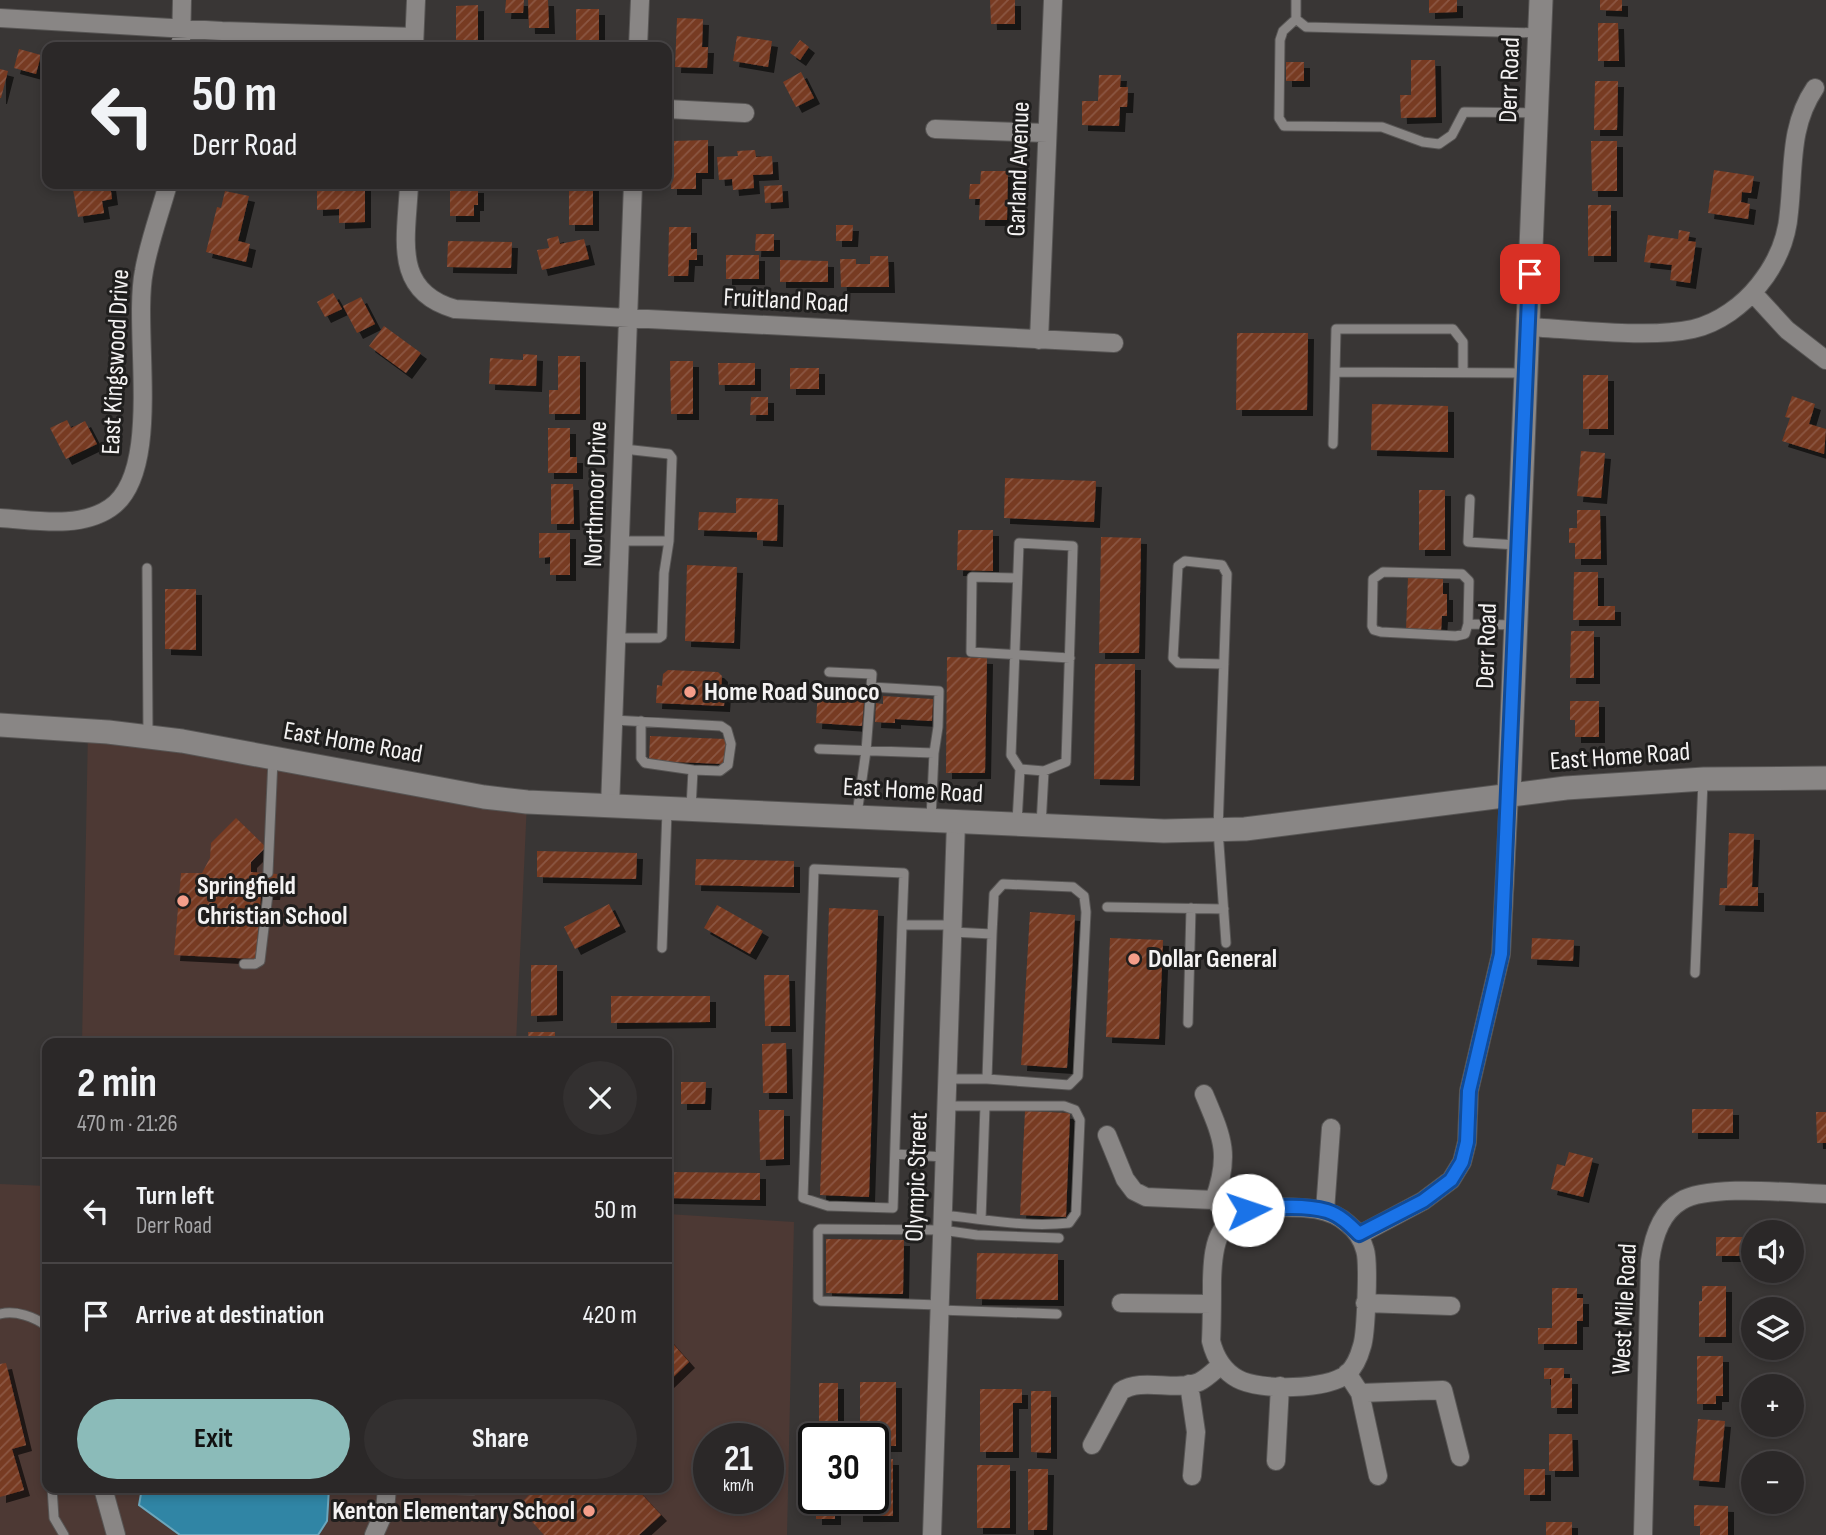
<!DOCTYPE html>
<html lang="en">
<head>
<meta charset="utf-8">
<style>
	:root { --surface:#2b2828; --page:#333030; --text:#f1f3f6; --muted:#a6a6a8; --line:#474445; --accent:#8bbbb9 }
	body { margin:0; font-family:"Sofia Sans Condensed",sans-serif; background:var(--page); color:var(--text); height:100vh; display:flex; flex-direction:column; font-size:26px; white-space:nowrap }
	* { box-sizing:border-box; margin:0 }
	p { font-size:23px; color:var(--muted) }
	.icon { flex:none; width:38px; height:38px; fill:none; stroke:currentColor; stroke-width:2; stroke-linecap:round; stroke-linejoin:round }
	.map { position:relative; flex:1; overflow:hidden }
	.details { position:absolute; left:42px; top:1038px; width:630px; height:455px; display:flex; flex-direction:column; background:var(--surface); border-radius:14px; box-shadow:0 4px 10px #0003,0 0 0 2px var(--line) }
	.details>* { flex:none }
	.top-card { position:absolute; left:42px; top:42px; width:630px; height:147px; border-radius:14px; box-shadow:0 4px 10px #0003,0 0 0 2px var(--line); background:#2b2828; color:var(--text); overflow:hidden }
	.tools { position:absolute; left:1741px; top:1220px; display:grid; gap:14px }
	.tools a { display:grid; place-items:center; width:63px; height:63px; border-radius:50%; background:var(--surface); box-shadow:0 4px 10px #0003,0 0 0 2px var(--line); font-size:35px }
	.speed { position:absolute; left:693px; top:1423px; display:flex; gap:14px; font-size:35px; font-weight:700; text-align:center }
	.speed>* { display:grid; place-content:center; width:91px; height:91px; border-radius:50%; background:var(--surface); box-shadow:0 4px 10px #0003,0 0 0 2px var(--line); line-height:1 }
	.speed small { font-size:18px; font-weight:400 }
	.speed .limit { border:4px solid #111; border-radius:10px; background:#fff; color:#111 }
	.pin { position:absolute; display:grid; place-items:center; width:60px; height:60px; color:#fff; margin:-30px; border-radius:14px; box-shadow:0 4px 10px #0006 }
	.me { position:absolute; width:77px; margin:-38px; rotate:86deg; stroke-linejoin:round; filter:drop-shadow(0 0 5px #0008) }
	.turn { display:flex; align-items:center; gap:24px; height:147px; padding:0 35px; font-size:32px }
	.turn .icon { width:91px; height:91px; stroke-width:2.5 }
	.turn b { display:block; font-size:49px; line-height:60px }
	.round { display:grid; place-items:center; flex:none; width:74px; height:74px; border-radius:37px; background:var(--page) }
	.headline { display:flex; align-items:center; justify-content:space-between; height:119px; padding:0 35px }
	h1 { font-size:42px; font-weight:700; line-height:52px }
	.cta { display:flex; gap:14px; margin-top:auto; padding:14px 35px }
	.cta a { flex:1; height:80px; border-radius:42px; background:var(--accent); color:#111; font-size:28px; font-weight:700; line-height:80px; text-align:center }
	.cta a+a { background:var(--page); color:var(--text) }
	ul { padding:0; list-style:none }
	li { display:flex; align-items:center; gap:21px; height:105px; padding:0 35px; border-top:2px solid var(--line) }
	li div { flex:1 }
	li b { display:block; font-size:26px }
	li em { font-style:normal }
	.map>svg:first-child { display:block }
	.education { fill:#4d3934; fill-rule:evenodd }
	.water { fill:#3085a5; stroke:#6ba6bc; stroke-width:2 }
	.building { fill:url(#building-hatch); filter:url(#shadow) }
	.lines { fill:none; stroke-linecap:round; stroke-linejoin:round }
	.service-casing { stroke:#575554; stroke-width:11 }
	.minor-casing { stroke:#575554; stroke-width:20 }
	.tertiary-casing { stroke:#575554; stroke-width:25 }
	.service { stroke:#898685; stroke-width:9 }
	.minor { stroke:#898685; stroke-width:18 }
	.tertiary { stroke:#898685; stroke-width:23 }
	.route-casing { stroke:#114b97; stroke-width:18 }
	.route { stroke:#1a73e8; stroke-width:12 }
	.poi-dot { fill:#f49e8a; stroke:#1f1e1d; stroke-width:2.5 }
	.labels { text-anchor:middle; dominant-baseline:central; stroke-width:6; stroke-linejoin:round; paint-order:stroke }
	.street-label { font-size:26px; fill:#f4f2f2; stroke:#1f1e1d }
	.poi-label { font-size:26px; font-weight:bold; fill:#f4f2f2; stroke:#1f1e1d; text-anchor:start }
</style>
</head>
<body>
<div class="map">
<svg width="1826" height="1535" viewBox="0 0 1826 1535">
	<defs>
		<pattern id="building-hatch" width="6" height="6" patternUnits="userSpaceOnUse" patternTransform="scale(1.75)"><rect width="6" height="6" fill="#773a22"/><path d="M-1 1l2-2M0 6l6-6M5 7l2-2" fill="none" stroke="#8b5743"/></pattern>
		<filter id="shadow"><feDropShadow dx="6" dy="6" stdDeviation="0" flood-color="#0009"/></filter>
	</defs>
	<rect width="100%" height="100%" fill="#393635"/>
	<!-- education -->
	<path class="education" d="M88 730 527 802 516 1043H82Z
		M0 1184 47 1186V1488H667V1214L794 1222 787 1535H0ZM709 1438H768V1498H709Z"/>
	<!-- water -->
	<path class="water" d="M142 1488H329L327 1521 318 1535H180L139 1505Z"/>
	<!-- building -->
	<path class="building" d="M506 0H524L523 13H505Z
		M528 0H548L549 28H529Z
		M990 0H1015V24H991Z
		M1429 0H1457V12L1429 13Z
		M1600 0H1622V11L1600 10Z
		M478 5V40L456 41V6Z
		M576 9H599V47H576Z
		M677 18 703 19 702 47H708L707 68 675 67Z
		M1598 23H1618L1619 61H1598Z
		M737 36 772 41 768 67 733 61Z
		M800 40 809 47 800 60 790 53Z
		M19 49 41 55 36 74 14 68Z
		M1411 60H1435L1436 117 1401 118 1400 95H1411Z
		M1286 62H1304V81H1286Z
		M0 69 8 71 1 98H0Z
		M801 72 814 98 796 107 783 82Z
		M1099 75H1121L1120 87H1128L1127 107H1120L1119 126 1082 125V101H1098Z
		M1595 81H1618L1617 130H1594Z
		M708 140V173H696V189H671V182H667V166H672V141Z
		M1591 141H1617V191H1592Z
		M755 150 756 157 772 156 773 174 753 175 754 188 733 190 732 179 719 180 717 157 738 156 737 151Z
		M1714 170 1754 176 1751 193 1742 192 1741 202 1750 204 1748 219 1708 213Z
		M981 171H1008L1007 220H979L980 199H969L970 184H980Z
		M72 184H97V186L110 184 112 199 102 201 104 213 78 217Z
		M317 184H365V222L339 223V209L317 210Z
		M569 184H593V225H569Z
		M782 185 783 202 765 203 764 186Z
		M450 187H478V205H474V216H450Z
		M225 191 249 196 238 241 250 244 246 262 206 252 217 207 221 208Z
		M1588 205H1611V256H1588Z
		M836 225H853L852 241H836Z
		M669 227H691V249H697V260H689L688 276H668Z
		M1679 230 1690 232 1688 241 1696 242 1690 283 1670 280 1672 265 1644 262 1648 235 1678 239Z
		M756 234H774V251H755Z
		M558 236 560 244 584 239 589 259 542 270 537 250 549 248 547 239Z
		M448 241 512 242 511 268 447 267Z
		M726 255H759V279H726Z
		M870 256H888L889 287H841L840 259H856V264H870Z
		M780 260 828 261V282H780Z
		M333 293 342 309 325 317 317 302Z
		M361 297 375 324 357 333 343 306Z
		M384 326 421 353 406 373 369 346Z
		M1237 333H1308L1307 410H1236Z
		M523 354 537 355 536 386 489 384 490 358 523 360Z
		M558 356H580V414H549V390H558Z
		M670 361H693V414H671Z
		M718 363H755V385H719Z
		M790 368H819V389H790Z
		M1583 375H1608V429H1583Z
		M1792 396 1815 404 1809 424 1826 429 1824 454 1782 441 1790 418 1785 417Z
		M751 397H768V415H750Z
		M1372 404 1448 406V452L1371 450Z
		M67 420 71 428 85 421 97 444 66 459 50 428Z
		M548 428H570V457H577V473H548Z
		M1581 451 1605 453 1601 498 1577 496Z
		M1005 478 1096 481 1094 522 1004 518Z
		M551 484H573L574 524H551Z
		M1419 490H1445V550H1419Z
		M736 498 778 499 777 541 757 540V532L698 530 699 512 736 513Z
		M1577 510H1600L1601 559H1575V543H1569V528H1577Z
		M958 530H993V571L957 570Z
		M539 533H570V575H550V557L539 558Z
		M1101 537 1141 538 1139 653H1099Z
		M687 565 737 567 734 643 685 641Z
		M1574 572H1598V606H1615V620H1573Z
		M1408 577H1443V594H1447V616H1442L1441 631 1406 630Z
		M165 589H196V650L165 649Z
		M1571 631H1594V678H1570Z
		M947 657 987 658 985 773H946Z
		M1095 664H1135L1134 780 1094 779Z
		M668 670 718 672 722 676 721 691H725L724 706 656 703 657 685 662 686 663 674Z
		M818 687 865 690 862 726 816 723Z
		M883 696 933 699 932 721 895 719V723L875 722 876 703 883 704Z
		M1570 701H1599V737H1575V720H1570Z
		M650 736 726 739 725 764 649 761Z
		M236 818 266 847 251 862V872L277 874 274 894H261L256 959 174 955 181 873H202L210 858 211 843Z
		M1729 833 1754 834 1752 887H1758V906L1719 905 1720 888H1727Z
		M537 851 637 853 636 879 537 877Z
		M696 859 794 861V887L695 885Z
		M609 904 620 926 575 949 564 927Z
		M717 905 763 931 750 954 704 928Z
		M829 908 878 910 869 1197 820 1195Z
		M1030 912 1075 915 1067 1068 1021 1065Z
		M1110 938 1163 940 1159 1039 1106 1037Z
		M1532 938 1574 940 1573 961 1531 959Z
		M531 965H557V1015L531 1016Z
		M764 975H789L790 1026H765Z
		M611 996H710V1022L611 1023Z
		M528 1032H555V1043H529Z
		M786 1043 787 1093H763L762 1044Z
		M681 1082H706L705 1104H681Z
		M1692 1109H1733V1133H1692Z
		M759 1110H784V1159L760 1160Z
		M1025 1111 1070 1113 1066 1217 1020 1215Z
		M1816 1112H1826V1143H1817Z
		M1569 1152 1593 1158 1583 1197 1551 1189 1557 1164 1565 1166Z
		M667 1172 760 1173V1200L667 1198Z
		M1716 1237H1754V1256H1716Z
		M826 1239 904 1240 903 1294 826 1293Z
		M977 1253 1058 1254V1300L976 1299Z
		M1702 1286H1726V1337H1699V1301H1702Z
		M1552 1288H1577V1298H1583V1321H1577V1344H1538V1328H1552Z
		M667 1337 689 1362 667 1383Z
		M1697 1356H1723V1396H1716V1404H1697Z
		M6 1363 26 1445 12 1449 24 1490 0 1497V1364Z
		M1544 1368H1564V1378H1572V1408H1551V1379H1544Z
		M860 1382H896V1446H873V1438H860Z
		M819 1383H838V1438H819Z
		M980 1389H1022V1403H1013V1452H980Z
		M1031 1391H1051V1453L1031 1452Z
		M1698 1419 1725 1421 1719 1482 1693 1480Z
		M1549 1434H1572L1573 1471H1549Z
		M873 1459H893V1516H857V1498H873Z
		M977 1465H1010V1528H977Z
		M1028 1469H1048L1047 1530H1028Z
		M1524 1469H1545V1495H1524Z
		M536 1488H636L661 1515 639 1535H544L518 1506Z
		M816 1498H835V1519H816Z
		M1694 1505 1728 1506V1535H1700V1526H1694Z
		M1546 1522H1572V1535H1546Z"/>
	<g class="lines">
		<!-- service casing -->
		<g class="service-casing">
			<path id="service" d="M1296 0V19L1283 31 1280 40 1279 118 1284 126 1382 127 1423 142 1439 144 1452 135 1464 112 1535 113
				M1296 19 1306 27 1540 33
				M1335 372 1336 329H1453L1463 342V372
				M1333 444 1335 372 1524 373
				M1470 499 1468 542 1517 545
				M620 541H669L672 458 669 454 624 449
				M147 568 148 735
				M1017 578 972 577 971 652 1070 658
				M1468 624 1465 634 1456 636 1381 632 1374 630 1372 626 1373 579 1383 572 1462 574 1469 581 1468 624 1514 625
				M617 638H659L662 636 664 573 669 541
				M1224 664 1178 663 1173 658 1178 566 1185 561 1222 565 1227 574 1218 830 1226 943
				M829 672 872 674 866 751 857 814
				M871 687 939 691 938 727 934 753
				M613 720 721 726 727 730 731 744 728 765 720 771 693 770 691 808
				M641 721V758L645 763 693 770
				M819 749 934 753 931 819
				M1017 822 1020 769 1011 755 1019 543 1073 546 1066 762 1044 771 1020 769
				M1041 825 1044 771
				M268 873 273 759
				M1107 907 1224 909
				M902 925 893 1208 828 1206 803 1198 814 869 904 873 902 925H952
				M662 948 667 811
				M244 964H255L260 961 268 894
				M1695 973 1703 781
				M1188 1023 1191 908
				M947 1079H987L992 934 952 932
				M987 1079 1069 1085 1078 1076 1086 912 1084 896 1073 887 1003 884 994 894 992 934
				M895 1154 944 1157
				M942 1215C985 1219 1026 1228 1069 1223L1076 1213 1080 1120 1075 1110 1064 1106H946
				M981 1219 985 1106
				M939 1305 821 1301 818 1299V1231L820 1229 942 1230 977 1235 1059 1238
				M939 1310 1057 1314
				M0 1314C16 1310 34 1317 47 1326
				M52 1488 54 1518 64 1535
				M396 1488 473 1490 477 1488"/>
		</g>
		<!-- minor casing -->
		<g class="minor-casing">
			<path id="minor" d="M0 18 222 31 414 37
				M181 47 182 0
				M414 47 416 0
				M638 47 640 0
				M667 109 745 113
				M935 129 1047 133
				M409 184C407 236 391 291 455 309L1114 343
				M1753 293 1787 330 1826 360
				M1527 327C1575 329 1648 339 1693 329 1719 323 1743 305 1759 285 1776 264 1787 239 1789 212 1794 168 1789 126 1815 88
				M1039 340 1053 0
				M0 518C35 520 79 529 110 508 164 472 132 331 144 271 149 242 160 213 168 184
				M610 807 633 184
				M1204 1094C1222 1137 1231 1154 1214 1200L1222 1209
				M1107 1135 1125 1179 1134 1191 1146 1197 1214 1200
				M1266 1207C1294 1208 1326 1204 1348 1224 1357 1231 1362 1239 1365 1250 1369 1262 1366 1334 1362 1346 1359 1357 1355 1367 1347 1374 1327 1390 1260 1391 1238 1379 1223 1371 1215 1357 1211 1341 1212 1321 1212 1301 1212 1281 1213 1237 1219 1215 1266 1207Z
				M1325 1211 1331 1128
				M1359 1235 1423 1201 1451 1180 1462 1162 1467 1142 1469 1091 1501 954 1509 793
				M1121 1303 1212 1304
				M1365 1303 1451 1306
				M1347 1373 1360 1393 1443 1390 1460 1457
				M1189 1384 1196 1432 1192 1476
				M1360 1393 1378 1476
				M1092 1445 1121 1391C1142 1377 1175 1392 1199 1382 1207 1378 1215 1370 1221 1365
				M1276 1461 1280 1386
				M103 1488 116 1535
				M374 1535 385 1510 387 1488
				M932 1535 956 822
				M1643 1535 1650 1261C1653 1238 1660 1213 1681 1201 1708 1184 1792 1193 1826 1194"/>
		</g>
		<!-- tertiary casing -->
		<g class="tertiary-casing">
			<path id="tertiary" d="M0 725 108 732 182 741 484 797 527 802 1164 831 1245 829 1566 788 1704 779 1826 778
				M1509 793 1541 0"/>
		</g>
		<!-- service -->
		<use href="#service" class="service"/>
		<!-- minor -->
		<use href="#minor" class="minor"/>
		<!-- tertiary -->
		<use href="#tertiary" class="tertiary"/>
	</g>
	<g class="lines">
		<!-- route casing -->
		<g class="route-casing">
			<path id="route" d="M1248 1210C1272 1207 1303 1204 1327 1211 1340 1215 1350 1225 1359 1234L1423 1201 1451 1180 1462 1162 1467 1142 1469 1091 1501 954 1530 274"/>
		</g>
		<!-- route -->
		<use href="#route" class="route"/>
	</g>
	<!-- markers -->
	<g class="poi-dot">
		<circle cx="690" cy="692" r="7"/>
		<circle cx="183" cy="901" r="7"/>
		<circle cx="1134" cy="959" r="7"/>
		<circle cx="589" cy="1511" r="7"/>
	</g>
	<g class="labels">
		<!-- street labels -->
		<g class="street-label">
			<text transform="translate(1510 80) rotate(-88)">Derr Road</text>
			<text transform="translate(1019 169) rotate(-88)">Garland Avenue</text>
			<text transform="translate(786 301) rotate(3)">Fruitland Road</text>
			<text transform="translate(116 362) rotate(-87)">East Kingswood Drive</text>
			<text transform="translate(596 494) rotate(-88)">Northmoor Drive</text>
			<text transform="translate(1487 646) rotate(-88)">Derr Road</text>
			<text transform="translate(353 743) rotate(10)">East Home Road</text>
			<text transform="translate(1620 757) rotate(-4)">East Home Road</text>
			<text transform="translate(913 791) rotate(3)">East Home Road</text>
			<text transform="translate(917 1177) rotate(-88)">Olympic Street</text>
			<text transform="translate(1625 1309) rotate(-87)">West Mile Road</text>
		</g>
		<!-- poi labels -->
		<g class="poi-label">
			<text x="704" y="692">Home Road Sunoco</text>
			<text x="197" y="886">Springfield<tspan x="197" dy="30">Christian School</tspan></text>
			<text x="1148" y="959">Dollar General</text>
			<text x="575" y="1511" text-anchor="end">Kenton Elementary School</text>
		</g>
	</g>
</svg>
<div class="tools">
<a><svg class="icon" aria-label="sound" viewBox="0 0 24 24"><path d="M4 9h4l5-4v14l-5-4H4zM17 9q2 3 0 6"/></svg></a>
<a><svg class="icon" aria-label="layers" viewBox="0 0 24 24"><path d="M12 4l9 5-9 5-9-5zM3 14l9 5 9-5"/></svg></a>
<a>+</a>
<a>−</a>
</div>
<div class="speed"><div>21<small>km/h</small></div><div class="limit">30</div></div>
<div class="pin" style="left:1530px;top:274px;background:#d93025"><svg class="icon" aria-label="arrive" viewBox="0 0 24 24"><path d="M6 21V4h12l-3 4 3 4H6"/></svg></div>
<svg class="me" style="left:1248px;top:1210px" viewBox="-20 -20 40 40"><circle r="19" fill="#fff"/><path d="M0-13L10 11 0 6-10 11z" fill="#1a73e8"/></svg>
<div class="top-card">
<div class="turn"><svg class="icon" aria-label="left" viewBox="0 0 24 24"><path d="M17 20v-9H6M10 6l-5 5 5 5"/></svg><div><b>50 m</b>Derr Road</div></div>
</div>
<section class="details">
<div class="headline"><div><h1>2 min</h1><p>470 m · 21:26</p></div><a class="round"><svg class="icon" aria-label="close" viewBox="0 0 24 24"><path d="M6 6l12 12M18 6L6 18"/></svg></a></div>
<ul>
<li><svg class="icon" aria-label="left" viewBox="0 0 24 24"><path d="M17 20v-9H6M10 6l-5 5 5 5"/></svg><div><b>Turn left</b><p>Derr Road</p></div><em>50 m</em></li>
<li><svg class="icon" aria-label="arrive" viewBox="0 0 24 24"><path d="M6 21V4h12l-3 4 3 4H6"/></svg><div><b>Arrive at destination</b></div><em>420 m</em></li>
</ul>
<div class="cta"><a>Exit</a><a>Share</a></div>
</section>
</div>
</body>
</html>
